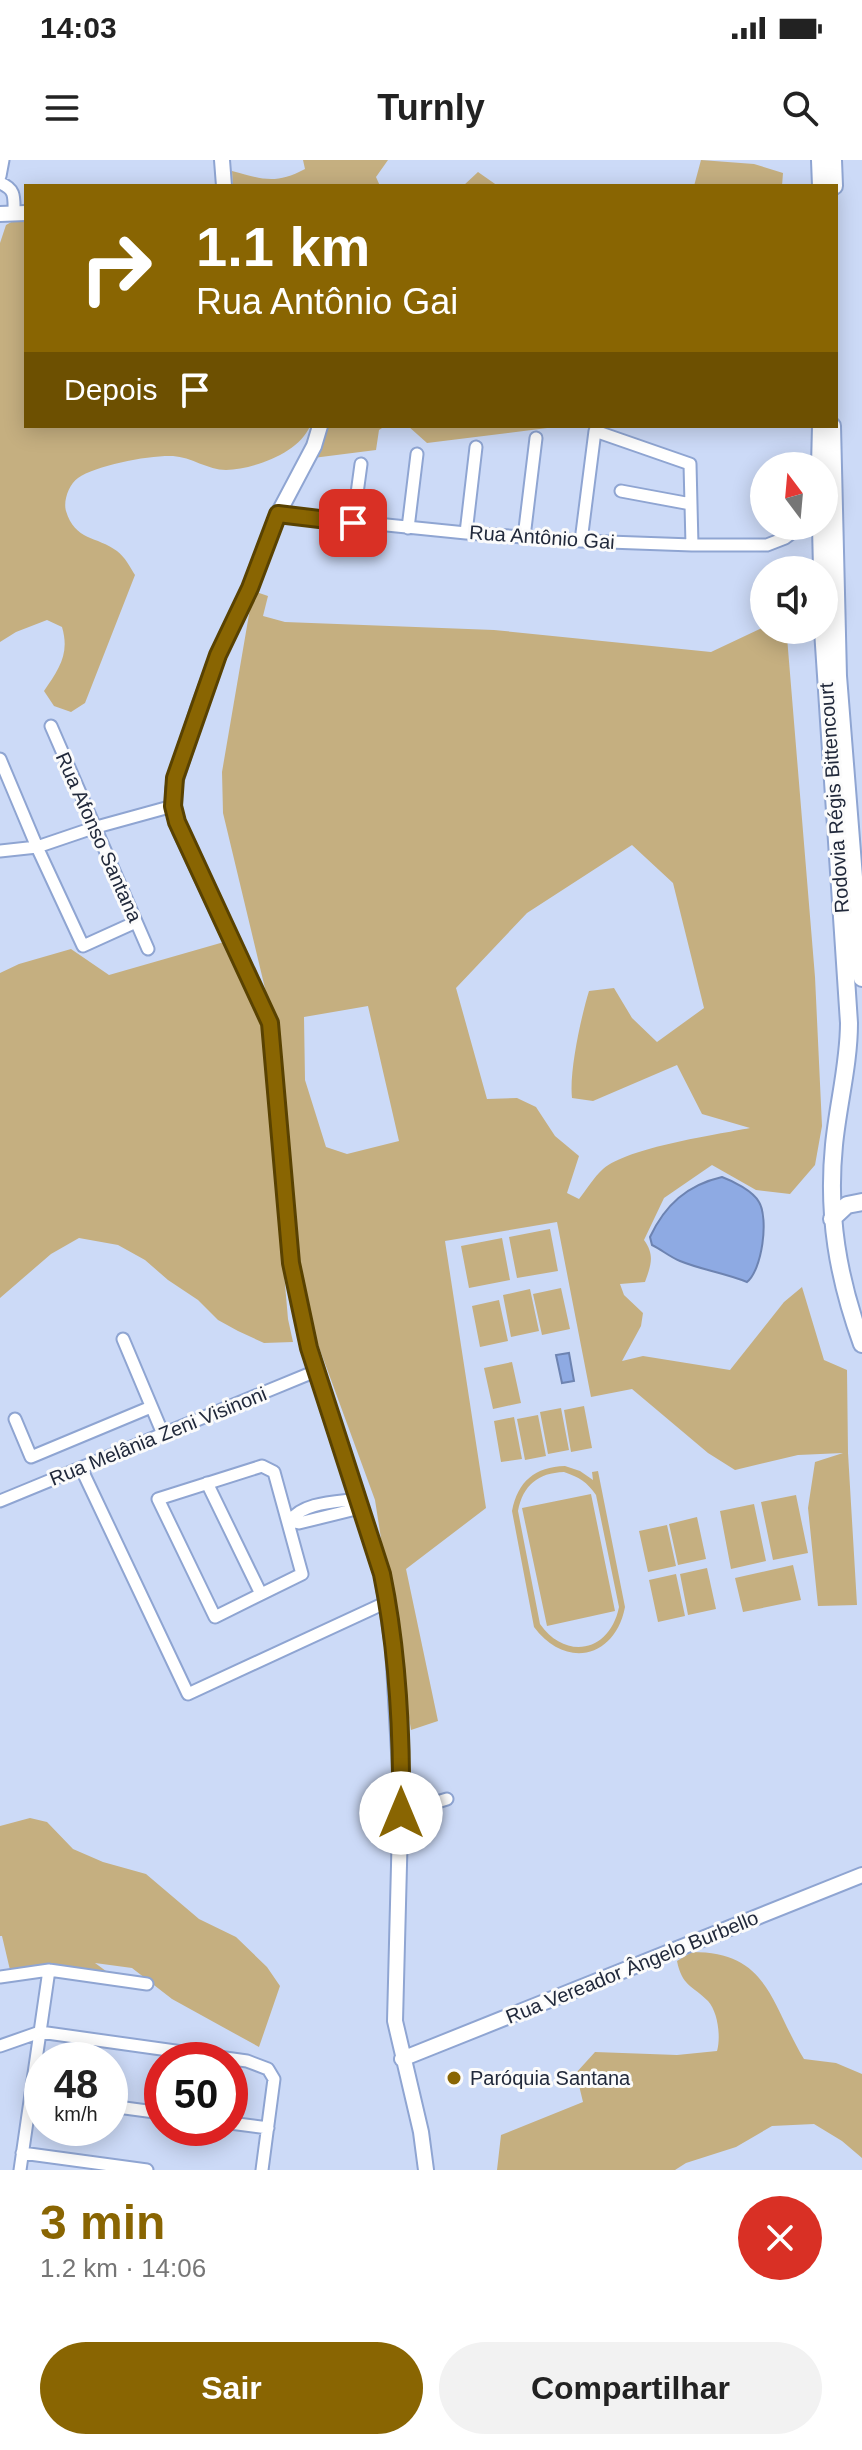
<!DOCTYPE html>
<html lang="pt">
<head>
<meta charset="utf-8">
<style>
	:root { --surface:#fff; --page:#f2f2f2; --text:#222; --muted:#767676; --accent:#896502 }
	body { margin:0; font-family:Helvetica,sans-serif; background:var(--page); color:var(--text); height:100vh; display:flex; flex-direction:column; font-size:30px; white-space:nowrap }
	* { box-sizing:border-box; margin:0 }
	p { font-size:26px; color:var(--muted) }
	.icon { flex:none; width:44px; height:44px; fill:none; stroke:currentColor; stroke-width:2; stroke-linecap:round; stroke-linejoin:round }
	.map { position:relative; height:2010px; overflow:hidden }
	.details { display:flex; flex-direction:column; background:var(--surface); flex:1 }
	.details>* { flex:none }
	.banner { position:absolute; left:24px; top:24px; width:814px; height:244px; border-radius:0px; box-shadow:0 4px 20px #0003; background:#896502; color:#fff; overflow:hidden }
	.needle { width:52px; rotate:344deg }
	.tools { position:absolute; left:750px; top:292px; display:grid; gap:16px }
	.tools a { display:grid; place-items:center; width:88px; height:88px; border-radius:50%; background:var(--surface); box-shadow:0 4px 20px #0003; font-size:40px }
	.speed { position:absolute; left:24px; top:1882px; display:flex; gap:16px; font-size:40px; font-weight:700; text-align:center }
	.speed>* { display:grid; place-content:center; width:104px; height:104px; border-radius:50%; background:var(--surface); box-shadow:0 4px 20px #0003; line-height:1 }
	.speed small { font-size:20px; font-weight:400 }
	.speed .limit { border:12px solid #d22; background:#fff; color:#111 }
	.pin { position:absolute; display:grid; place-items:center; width:68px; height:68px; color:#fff; margin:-34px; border-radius:16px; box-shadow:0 4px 12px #0006 }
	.me { position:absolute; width:88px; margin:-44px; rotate:0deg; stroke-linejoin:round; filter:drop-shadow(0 0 6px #0008) }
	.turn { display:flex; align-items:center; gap:28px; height:168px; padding:0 40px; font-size:36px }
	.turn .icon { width:104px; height:104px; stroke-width:2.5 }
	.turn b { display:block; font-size:56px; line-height:68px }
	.then { display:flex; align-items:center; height:76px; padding:0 40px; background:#0003; gap:16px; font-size:30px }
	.round { display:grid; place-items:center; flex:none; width:84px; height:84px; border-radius:42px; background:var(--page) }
	.head { display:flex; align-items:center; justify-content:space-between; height:136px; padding:0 40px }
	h1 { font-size:48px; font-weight:700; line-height:60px; color:var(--accent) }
	.cta { display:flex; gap:16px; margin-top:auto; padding:16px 40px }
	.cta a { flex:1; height:92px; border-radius:48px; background:var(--accent); color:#fff; font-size:32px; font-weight:700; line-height:92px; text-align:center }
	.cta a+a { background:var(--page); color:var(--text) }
	.status { display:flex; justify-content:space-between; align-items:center; height:56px; padding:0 40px; background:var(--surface); direction:ltr }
	.status svg { height:22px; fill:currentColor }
	header { display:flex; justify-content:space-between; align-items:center; height:104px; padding:0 40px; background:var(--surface); font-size:36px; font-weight:700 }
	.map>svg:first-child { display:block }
	.green { fill:#c5af80; fill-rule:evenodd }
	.water { fill:#8eaae3; stroke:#6d83b1; stroke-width:2 }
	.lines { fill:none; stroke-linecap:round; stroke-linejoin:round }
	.minor-casing { stroke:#8fa5d2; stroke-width:15 }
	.major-casing { stroke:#8fa5d2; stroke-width:18 }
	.highway-casing { stroke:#8fa5d2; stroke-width:20 }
	.minor { stroke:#fff; stroke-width:11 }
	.major { stroke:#fff; stroke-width:14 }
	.highway { stroke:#fff; stroke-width:16 }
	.route-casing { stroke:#594201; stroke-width:20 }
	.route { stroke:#896502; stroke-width:14 }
	.poi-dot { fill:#896502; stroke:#fbfbfb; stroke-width:3 }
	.labels { text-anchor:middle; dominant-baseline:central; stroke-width:6; stroke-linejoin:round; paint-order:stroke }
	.street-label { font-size:20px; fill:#21293b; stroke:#fbfbfb }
	.poi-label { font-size:20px; fill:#21293b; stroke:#fbfbfb; text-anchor:start }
</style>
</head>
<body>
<div class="status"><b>14:03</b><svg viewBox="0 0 49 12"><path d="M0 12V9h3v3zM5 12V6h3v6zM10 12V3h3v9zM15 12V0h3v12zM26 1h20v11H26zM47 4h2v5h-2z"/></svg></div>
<header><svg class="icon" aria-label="menu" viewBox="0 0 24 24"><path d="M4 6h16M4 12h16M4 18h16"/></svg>Turnly<svg class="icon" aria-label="search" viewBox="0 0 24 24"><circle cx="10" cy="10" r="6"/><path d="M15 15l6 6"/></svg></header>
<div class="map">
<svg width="862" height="2010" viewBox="0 0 862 2010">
	<rect width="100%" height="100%" fill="#ccdaf7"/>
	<!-- green -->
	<path class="green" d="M303 0H388L376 17 380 26H233L232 11C262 19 275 25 305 9Z
		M701 0 754 4 783 13 782 26H694Z
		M478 12 498 26H463Z
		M26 59V266H310C299 293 254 309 226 310 208 310 191 297 173 296 150 295 96 305 78 318 69 324 63 341 66 351 75 381 97 376 117 391 125 397 130 407 135 415L85 543 71 552 54 546 44 531C59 509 70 494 62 467L47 460 16 472 0 482V83L6 65 15 60Z
		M327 266H385L379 270 376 290 313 298 324 278Z
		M408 266H563L427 283Z
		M253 431 268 436 263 456 285 462 494 470 711 492 764 467V470H771L787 477 815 817 822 966 815 1005 790 1034 756 1030 712 1005 664 1038 644 1080C655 1095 651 1105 645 1122L620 1124 624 1135 643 1153 641 1166 622 1201 643 1196 730 1210 784 1142 802 1127 824 1200 847 1210 848 1293 857 1445 818 1446 808 1348 815 1302 843 1293 798 1295 735 1310 708 1293 632 1229 591 1237 557 1062 445 1081 486 1348 406 1409 438 1561 411 1570 375 1340 312 1168 299 1115 277 861 269 845 223 653 222 612ZM632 685 673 723 704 848 657 882 632 858 614 828 589 831C581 857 569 912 572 938L593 941 677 905 702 954 750 968C715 975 629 987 603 1009 594 1017 586 1030 579 1039L567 1033 579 996 555 976 536 947 517 938 487 939 456 828 527 753ZM368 846 399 981 347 994 326 987 305 920 304 857Z
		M224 782 267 867 279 990V1054L288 1159 293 1182 264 1183 238 1171 218 1160 198 1140 168 1120 145 1100 118 1085 79 1078 51 1094 0 1138V813L19 804 71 789 109 815Z
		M550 1069 558 1111 517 1118 509 1077Z
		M502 1078 510 1120 469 1128 461 1086Z
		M561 1128 570 1169 542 1175 533 1134Z
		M530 1129 539 1171 511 1177 503 1135Z
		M499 1140 508 1181 480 1187 472 1146Z
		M512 1202 521 1243 493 1249 484 1208Z
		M584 1246 592 1288 571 1292 564 1250Z
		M561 1248 569 1290 548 1294 540 1252Z
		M538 1255 546 1296 525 1300 517 1259Z
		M514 1257 522 1299 501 1302 494 1261Z
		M565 1306 580 1311 593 1320 592 1312 598 1311 625 1447C615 1499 565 1509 534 1467L512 1351C518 1321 535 1307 565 1306ZM564 1312C579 1317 587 1322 596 1335L619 1447C610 1492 566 1501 540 1464L518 1351C523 1325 538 1313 564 1312Z
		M591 1334 615 1451 547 1466 522 1348Z
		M796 1335 808 1393 773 1400 761 1342Z
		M754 1344 766 1401 731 1409 720 1351Z
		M697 1357 706 1399 678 1405 669 1364Z
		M667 1365 676 1406 648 1412 639 1371Z
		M793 1405 801 1440 743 1452 735 1418Z
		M707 1408 716 1449 688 1455 680 1414Z
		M676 1414 685 1456 658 1462 649 1420Z
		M30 1658 47 1662 73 1689 103 1702 146 1714 199 1759 236 1777 267 1807 280 1826 259 1887 172 1839 132 1808 95 1803 110 1814 46 1804 10 1810 2 1776H0V1666Z
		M692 1792C769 1792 770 1843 804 1899L836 1903 862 1914V1998L842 1981 814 1964 772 1966 736 1987 686 2003 675 2010H497L501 1975 583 1942 576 1913 595 1892 677 1895 717 1891C721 1877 718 1852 708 1841 692 1825 682 1826 677 1801Z"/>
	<!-- water -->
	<path class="water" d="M722 1017C733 1021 753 1031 759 1042 769 1059 762 1110 747 1122 725 1113 702 1110 680 1101 670 1097 662 1090 652 1085L650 1077C665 1045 687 1025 722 1017Z
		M569 1193 574 1221 562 1223 556 1195Z"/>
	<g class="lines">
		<!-- minor casing -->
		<g class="minor-casing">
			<path id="minor" d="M0 16 3 0
				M0 23C16 29 14 38 14 53
				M621 331 691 344
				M278 354 466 373 581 381 692 385H767L785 378 801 366
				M353 363 361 304
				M408 368 417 294
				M466 373 476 287
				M524 377 536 278
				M581 381 595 271 690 304 692 385
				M51 566 148 789
				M0 599 37 687 83 786 136 762
				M0 691 37 687 93 668 173 646
				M123 1179 163 1274
				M15 1259 31 1297 151 1247
				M262 1306 274 1312 302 1414 215 1457 158 1339Z
				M81 1308 188 1534 387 1442
				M207 1323 261 1434
				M0 1341 316 1211
				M290 1361C302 1342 337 1342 358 1339
				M290 1361 299 1363 360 1348
				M401 1653 447 1639
				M0 1817 49 1810 147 1824
				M0 1886 40 1872 247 1901 268 1909 274 1919 262 2010
				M110 1946 162 1953
				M230 1963 268 1968
				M22 1993 147 2010
				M20 2010 49 1810"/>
		</g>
		<!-- major casing -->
		<g class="major-casing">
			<path id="major" d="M222 0 224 26
				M0 54 26 53
				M320 266 314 286 278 354 250 428 218 495 198 549 173 629V646L180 671 270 863 291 1103 309 1188 382 1414 393 1487 401 1627 395 1861 421 1972 426 2010
				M402 1899 862 1715"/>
		</g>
		<!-- highway casing -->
		<g class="highway-casing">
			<path id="highway" d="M820 0 821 26
				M833 0 834 26
				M832 266 838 516 862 818
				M820 306 821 266
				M821 366 822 410
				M823 470 849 863C849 904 838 944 834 985 827 1055 838 1118 862 1184
				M832 1059 847 1045 862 1042"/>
		</g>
		<!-- minor -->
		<use href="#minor" class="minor"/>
		<!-- major -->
		<use href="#major" class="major"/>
		<!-- highway -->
		<use href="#highway" class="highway"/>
	</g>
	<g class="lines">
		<!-- route casing -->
		<g class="route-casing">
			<path id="route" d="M353 363 278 354 250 428 218 495 175 618 173 646 177 662 270 863 291 1103 309 1188 382 1414C398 1492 402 1574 401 1653"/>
		</g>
		<!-- route -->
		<use href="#route" class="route"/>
	</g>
	<!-- markers -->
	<circle class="poi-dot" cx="454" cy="1918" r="8"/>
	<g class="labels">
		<!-- street labels -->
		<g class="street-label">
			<text transform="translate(542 377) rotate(4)">Rua Antônio Gai</text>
			<text transform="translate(834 638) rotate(-94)">Rodovia Régis Bittencourt</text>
			<text transform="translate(99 677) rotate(66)">Rua Afonso Santana</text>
			<text transform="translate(158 1276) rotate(-22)">Rua Melânia Zeni Visinoni</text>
			<text transform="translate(632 1807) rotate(-22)">Rua Vereador Ângelo Burbello</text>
		</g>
		<!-- poi labels -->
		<g class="poi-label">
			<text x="470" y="1918">Paróquia Santana</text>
		</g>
	</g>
</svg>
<div class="tools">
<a><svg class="needle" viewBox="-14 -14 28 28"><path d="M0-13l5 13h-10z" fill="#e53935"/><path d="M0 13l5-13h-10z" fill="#767676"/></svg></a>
<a><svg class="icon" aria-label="sound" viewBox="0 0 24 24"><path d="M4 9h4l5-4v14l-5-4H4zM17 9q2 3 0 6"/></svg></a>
</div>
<div class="speed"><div>48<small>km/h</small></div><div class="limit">50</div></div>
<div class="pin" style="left:353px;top:363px;background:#d93025"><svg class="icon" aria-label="arrive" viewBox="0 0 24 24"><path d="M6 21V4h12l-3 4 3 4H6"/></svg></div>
<svg class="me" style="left:401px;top:1653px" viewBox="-20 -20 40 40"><circle r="19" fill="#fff"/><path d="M0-13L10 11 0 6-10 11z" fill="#896502"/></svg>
<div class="banner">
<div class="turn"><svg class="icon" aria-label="right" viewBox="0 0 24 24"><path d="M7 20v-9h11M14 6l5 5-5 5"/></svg><div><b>1.1 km</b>Rua Antônio Gai</div></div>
<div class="then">Depois<svg class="icon" aria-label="arrive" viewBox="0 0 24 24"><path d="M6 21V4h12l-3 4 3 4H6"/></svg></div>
</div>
</div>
<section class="details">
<div class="head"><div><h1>3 min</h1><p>1.2 km · 14:06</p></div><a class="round" style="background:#d93025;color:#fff"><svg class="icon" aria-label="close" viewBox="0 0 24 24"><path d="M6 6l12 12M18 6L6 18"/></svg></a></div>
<div class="cta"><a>Sair</a><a>Compartilhar</a></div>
</section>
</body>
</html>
